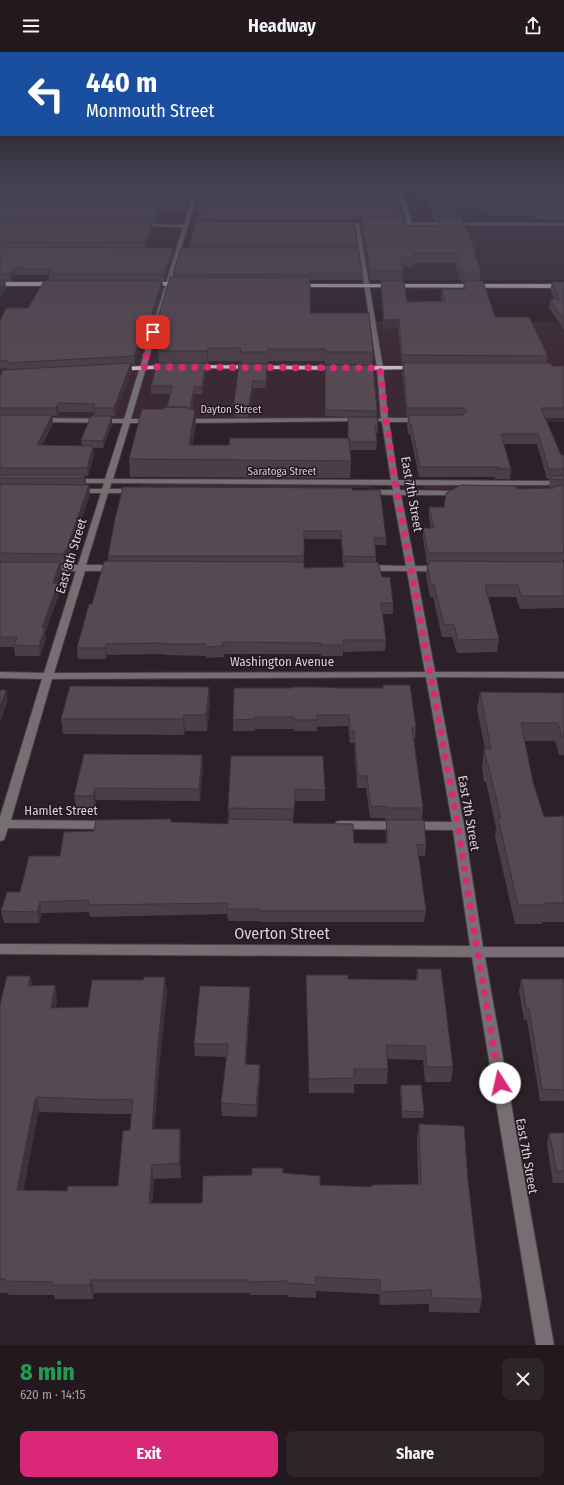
<!DOCTYPE html>
<html lang="en">
<head>
<meta charset="utf-8">
<style>
	:root { --surface:#22181e; --page:#2e252b; --text:#f1f3f6; --muted:#a2a0a4; --line:#3f373c; --accent:#db2777 }
	body { margin:0; font-family:"Fira Sans Condensed",sans-serif; background:var(--page); color:var(--text); height:100vh; display:flex; flex-direction:column; font-size:15px; white-space:nowrap }
	* { box-sizing:border-box; margin:0 }
	p { font-size:13px; color:var(--muted) }
	.icon { flex:none; width:22px; height:22px; fill:none; stroke:currentColor; stroke-width:2; stroke-linecap:round; stroke-linejoin:round }
	.map { position:relative; height:1293px; overflow:hidden }
	.panel { display:flex; flex-direction:column; background:var(--surface); flex:1 }
	.panel>* { flex:none }
	.hud { position:absolute; left:0px; top:0px; width:564px; height:84px; box-shadow:0 1px 3px #0004,0 0 0 1px var(--line); background:#1a4fa0; color:#fff; overflow:hidden }
	.pin { position:absolute; display:grid; place-items:center; width:34px; height:34px; color:#fff; margin:-17px; border-radius:8px; box-shadow:0 2px 6px #0006 }
	.me { position:absolute; width:44px; margin:-22px; rotate:350deg; stroke-linejoin:round; filter:drop-shadow(0 0 3px #0008) }
	.turn { display:flex; align-items:center; gap:14px; height:84px; padding:0 20px; font-size:18px }
	.turn .icon { width:52px; height:52px; stroke-width:2.5 }
	.turn b { display:block; font-size:28px; line-height:34px }
	.round { display:grid; place-items:center; flex:none; width:42px; height:42px; border-radius:8px; background:var(--page) }
	.summary { display:flex; align-items:center; justify-content:space-between; height:68px; padding:0 20px }
	h1 { font-size:24px; font-weight:700; line-height:30px; color:#1e9e55 }
	.button { display:flex; gap:8px; margin-top:auto; padding:8px 20px }
	.button a { flex:1; height:46px; border-radius:8px; background:var(--accent); color:#fff; font-size:16px; font-weight:700; line-height:46px; text-align:center }
	.button a+a { background:var(--page); color:var(--text) }
	header { display:flex; justify-content:space-between; align-items:center; height:52px; padding:0 20px; background:var(--surface); font-size:18px; font-weight:700 }
	.map>svg:first-child { display:block }
	.built { fill:#3b2935 }
	.green { fill:#422639 }
	.lines { fill:none; stroke-linecap:round; stroke-linejoin:round }
	.minor-casing { stroke:#493c44; stroke-width:2 }
	.major-casing { stroke:#493c44; stroke-width:2 }
	.minor { fill:#756e72; fill-rule:evenodd }
	.major { fill:#c6b8c1; fill-rule:evenodd }
	.wall { fill:#4b3f47; fill-rule:evenodd }
	.shaded-wall { fill:#3d3339 }
	.building { fill:#574952; stroke:#3d3339; fill-rule:evenodd }
	.route { stroke:#db2777; stroke-width:7; stroke-dasharray:0 12.6 }
	.labels { text-anchor:middle; dominant-baseline:central; stroke-width:3; stroke-linejoin:round; paint-order:stroke }
	.far-street-label { font-size:11px; fill:#d9d0d5; stroke:#23171f }
	.street-label { font-size:13px; fill:#d9d0d5; stroke:#23171f }
	.near-street-label { font-size:16px; fill:#d9d0d5; stroke:#23171f }
</style>
</head>
<body>
<header><svg class="icon" aria-label="menu" viewBox="0 0 24 24"><path d="M4 6h16M4 12h16M4 18h16"/></svg>Headway<svg class="icon" aria-label="share" viewBox="0 0 24 24"><path d="M12 15V3M7 8l5-5 5 5M5 13v7h14v-7"/></svg></header>
<div class="map">
<svg width="564" height="1293" viewBox="0 0 564 1293">
	<rect width="100%" height="100%" fill="#2d2028"/>
	<!-- built -->
	<path class="built" d="M369 176 564 177V228H401Z
		M0 269 564 270V370L0 368Z"/>
	<!-- green -->
	<path class="green" d="M147 431 366 433 377 436H143L133 435Z
		M424 434H564V438L432 437 422 436Z"/>
	<g class="lines">
		<!-- minor casing -->
		<g class="minor-casing">
			<path id="minor" d="M195 136H199L131 367H152L155 369 152 371H130L113 427 391 428 382 370 377 368 381 366 377 316 355 172 357 171 359 172 383 316 388 366H420L423 368 420 370H389L398 428 564 429V433H399L400 438 460 439 464 441 460 443H401L415 514H440L444 517 440 520 416 519 435 620H564V626L436 625 464 774 483 895H564V905H485L554 1293H536L472 905 0 902V892L470 894 453 778 340 777 336 776 334 773 336 770 340 769 452 770 426 625 52 627 11 768 108 769 112 770 114 773 112 776 108 777 8 776 4 788 0 789V765L42 627 0 626V620L44 621 76 519H48L44 516 48 513H78L101 441H76L72 439 76 437H102L104 431H72L68 429 72 427H105L123 371 40 370 37 368 40 366 124 367 183 175 140 174 138 173 140 172 184 173ZM111 431 392 433 393 438H368L364 440 368 442 393 443 406 514 366 513 362 516 366 519H407L425 620 54 621 85 519H116L120 516 116 513H86L108 441H136L140 439 136 437H110Z
				M397 136H401L412 171H564V173H392L390 171H407Z
				M360 366 363 368 362 369 182 371 179 369 182 367Z"/>
		</g>
		<!-- major casing -->
		<g class="major-casing">
			<path id="major" d="M0 230H56L59 232 56 234H0Z
				M182 230 185 232 184 233 150 234 147 232 150 230Z
				M294 232H564V236L296 235 294 234Z
				M170 313 173 315 172 316 118 319 115 317 118 315Z
				M194 313 338 314 341 316 338 318 192 316 191 315Z
				M416 314 418 315V317L360 318 357 316 360 314Z"/>
		</g>
		<!-- minor -->
		<use href="#minor" class="minor"/>
		<!-- major -->
		<use href="#major" class="major"/>
	</g>
	<!-- wall -->
	<path class="wall" d="M0 136H194L191 144H165L189 149 187 158H160L154 171H152V176L145 196H173V202L165 229H49V223H15L11 229H4H5L6 236 0 244Z
		M422 136H564V168L535 167 533 164H488L486 159 461 167 476 200 475 204 481 220 480 229 495 265 548 304 547 311 552 314H564V366H545L561 403H564V508H563V510H564V556L520 557 516 545H488L499 587 497 600 457 601 452 585H442L433 545H430L426 524 427 512 423 487V476H431L429 465V455H444L517 437 550 436 549 434 550 427H547L537 392H503L511 417 510 427H495V425H419L410 382H408L407 372 408 366H407L402 320 403 313H402L398 276 384 277 381 237V230H380V228H370L361 174V168H199L198 164 201 158H194V154L399 145 401 165 406 174H437V169H435ZM414 211H455L461 230H464L463 237H442L441 245 442 249 407 250 403 229V215H414Z
		M198 138 398 139V144H198Z
		M189 192 357 193V196L362 221V228H310V261L373 300 372 313 325 312V309H268V312H241V309H208V312H206V319L202 342H194L192 357 196 373 192 393H229L348 386V365L325 364V313L377 359 376 365 378 374V381H376L377 390 376 398H350L351 409 350 426 130 425 129 407 164 357 167 355 170 342H151V334L159 311 158 299 163 282 158 281 157 269 173 225V222L189 196Z
		M162 229 163 236 150 278 146 277 134 312H131L132 319 115 364H112V372L103 396H93L94 403 88 424H85L86 433H89L90 442 67 509H65V511H61L62 520 58 531 60 540 45 581 46 587 40 604H15L14 595H0V324L7 318V316L0 317V269L28 256ZM59 360H94V364L81 388 82 394 42 393 53 372 52 364H57Z
		M552 230H564V278L549 256 550 247 555 248 550 238Z
		M239 312H267L266 336H253L248 365H234L233 358Z
		M352 438 386 486V493H375L376 505V510L382 525 393 551V562H382L386 588 385 599 343 600V604H321V602H224V605L206 606V604L163 603V602L107 603 106 607H78L77 596 92 552 108 509V504ZM304 487H341L343 515 304 516Z
		M383 633 416 676 415 687H414L423 756 422 768 426 793 425 804H418L426 859 424 870H260V869H228L227 862 90 865 89 860 42 861 39 871H4L1 859 20 840 60 804 94 779 171 770 228 772 229 767 228 756 231 704 325 738V749H295L293 771 354 791H386V768H385V766H370L366 736H357L354 691H350L348 674 317 675V679H294V677H255V679H233V668L340 636H383Z
		M480 640 564 641V703H559L555 689H525L533 730 544 765 564 764V870H542V872H515L495 784 496 776 486 730H484L482 715 484 697H485L477 657Z
		M210 650 207 679H185L184 683 63 682 61 667Z
		M84 702 202 703 203 715 200 749 96 748 95 756 76 755 74 744Z
		M417 917 453 1015 451 1030H425L423 1008 387 1007 388 1017 387 1032H354V1041H309L306 938V923L348 927 416 928Z
		M30 924 32 933H55L57 947 56 956 88 955 167 940 160 1005 154 1077H180L181 1091V1126L154 1127 152 1151H202L252 1123 283 1121 320 1133 371 1135V1133L418 1132 417 1086 419 1072 468 1129 482 1247 479 1261 429 1260V1252L380 1253 379 1242 316 1239V1246L288 1245V1243H250V1241H94L93 1247H55L54 1243H9L8 1241H0V953ZM40 1060 111 1062H132L130 1078 118 1134 67 1139H23L38 1062Z
		M521 927 564 931V1049H540L527 968H524L519 939Z
		M250 935V947L246 1013 260 1025 257 1065 222 1064 221 1051 227 1005 195 1004 194 992Z
		M401 1033 424 1060 423 1066H402L400 1039Z
		M549 1081H564V1131H553L547 1092Z"/>
	<!-- shaded-wall -->
	<path class="shaded-wall" d="M191 136H194L191 144Z
		M189 144V149L187 158 186 152Z
		M487 150 486 159 457 168 458 158Z
		M160 152V158L154 171V165Z
		M152 170V176L144 196V190Z
		M173 196V202L165 229 164 222Z
		M14 216 15 223 11 229 10 222Z
		M5 229 6 236 0 244V236Z
		M162 229 163 236 150 278 149 271Z
		M399 267 398 276 384 277V268Z
		M146 270V277L134 312V304Z
		M208 296V312L207 299Z
		M131 311 132 319 115 364 114 356Z
		M206 311V319L202 342V335Z
		M253 329V336L248 365V358Z
		M194 335V342L190 365V357Z
		M58 351 59 360 57 364 56 356Z
		M195 357 196 373 190 408 189 393Z
		M52 363 53 372 38 402 37 393Z
		M112 364V372L103 396V389Z
		M93 394 94 403 88 424 87 416Z
		M85 423 86 432 85 434 84 426Z
		M89 433 90 442 67 509 66 499Z
		M64 499 65 509V511L63 502Z
		M60 510 62 520 55 540 53 531Z
		M58 531 60 540 45 581 46 587 40 604 39 594 42 576Z
		M106 592 107 603 106 607 105 596Z
		M209 635 210 650 207 679 206 663Z
		M6 638 8 648 0 671V655Z
		M184 663 185 679 184 683 183 667Z
		M202 703 203 715 200 749 199 737Z
		M95 736 96 748 95 756 93 744Z
		M40 850 42 861 39 871 37 860Z
		M30 924 33 939 28 934Z
		M165 925 167 940 160 1005 153 1092 152 1077 158 991Z
		M55 933 57 947 54 970 51 956Z
		M250 935V947L245 1025V1012Z
		M260 1013V1025L257 1065 256 1053Z
		M37 1045 40 1060 38 1062 21 1153 17 1138 35 1048Z
		M180 1077 181 1091V1126L179 1111Z
		M152 1113 154 1127 151 1165 149 1151Z
		M91 1228 94 1241 93 1247 90 1233Z"/>
	<!-- building -->
	<path class="building" d="M0 136H191V138H0Z
		M199 136H397L398 139 198 138Z
		M427 136H564V158L536 157 535 154H489L487 150 458 158 435 159Z
		M0 143 189 144 186 152H160L154 165H0Z
		M197 145H399L401 164H198L202 154H194Z
		M361 165H403L406 174H441L438 165H461L476 200H474L481 220H462L456 201H414L415 205H401L403 219H381V218H370Z
		M0 169 152 170 144 190H0Z
		M197 169 354 170 357 193 189 192Z
		M0 195 173 196 164 222H49L52 217 14 216 10 222H0Z
		M181 196H358L362 221H309V223L173 222Z
		M170 225 310 226V261H369L373 300H326L325 297H268V300H240L241 296H208L207 299H158L166 272 157 269Z
		M0 228 5 229 0 236Z
		M44 229H162L149 271 146 270 134 304 6 311 8 308 0 309V269L6 256H28Z
		M381 229H404L407 250 446 249 442 237H466L464 229H483L495 265H529L548 304 402 303 399 267 384 268Z
		M552 230H564V268L550 247 560 248Z
		M131 311 114 356H93L95 352 58 351 56 356H0V324L3 318Z
		M157 311H206L202 335H194L190 357H188V355H167L172 334H151Z
		M403 311H551L552 314H564V356H541L561 403H564V417H549L538 382H501L511 417H496L500 415H420L411 372H409L408 363H463L467 359 463 356H407Z
		M239 312H267L266 329H253L248 358H233Z
		M325 313H373L377 359 325 358Z
		M165 355H188V357H195L189 393H229L230 386H349L351 409 129 407 142 357H164Z
		M0 363H52L37 393 93 394 87 416H0Z
		M91 364H112L103 389 81 388Z
		M348 365H377L378 374H375L377 390H349L348 386Z
		M0 423H85L84 426H0Z
		M551 424H564V428L552 427Z
		M0 432 89 433 66 499H64L63 502 0 501Z
		M461 433 516 434 517 437 555 436 554 434H564V497L563 498 564 501H428L423 476H434L429 455H444L446 441Z
		M123 435 352 436V438H380L386 486H374L376 505 343 504 341 479H304V504H108L115 467Z
		M106 509 304 510V516L344 515V510H378L382 525H390L393 551H381L386 588H343L344 593H321V591L223 590V594L205 595V592H162V591L106 592 105 596H77L89 552H92L104 510Z
		M429 509 564 510V544H521L518 533H485L499 587 458 588 454 572 444 573 434 533H431L427 512H430Z
		M0 510H60L53 531H58L42 576H45L39 594 14 593 17 585H0Z
		M383 633H410L416 676H412L423 756H386V754L371 755 367 724H358L354 679 350 680 349 663H317V668H294V665H255V667L233 668 234 636H292V635H315L340 636H383Z
		M70 634 209 635 206 663H184L183 667H61Z
		M0 638H6L0 655Z
		M480 640 564 641V685H562L558 671H521L533 730 544 765 564 764V851H545L546 853H518L498 766H501L488 712H487L484 697H491Z
		M84 702 202 703 199 737 95 736 93 744H74Z
		M231 704H323L325 738 295 737 294 757 228 756Z
		M171 767V770L228 772V767L293 768V771L353 772 354 791H388L386 768H424L426 793 417 792 426 859H260V857H227L228 851 88 853 89 848 40 850 37 860 1 859 7 840H20L29 804H60L64 780 94 779 96 768Z
		M417 917H441L453 1015H427L425 994 386 993 388 1017H354V1026L309 1027 306 923H348V927L418 928Z
		M7 924H30L28 934 55 933 51 956 88 955 92 928H143L144 925H165L158 991 152 1077H180L179 1111 152 1113 149 1151H202L203 1124 252 1123V1116H283V1121L320 1124V1133L372 1135 371 1133 421 1132 419 1072 464 1074 468 1129 482 1247 432 1246 431 1238 381 1240 380 1228 316 1225V1233L288 1231V1229L249 1230V1228H91L90 1233H52L53 1230 4 1229 5 1227H0V953ZM37 1045 109 1048 133 1047 130 1078 123 1079 118 1134H68L67 1139 17 1138 35 1048Z
		M521 927H563L564 931V1038L542 1037 529 956H526Z
		M200 934 250 935 245 1012 260 1013 256 1053 221 1051 228 992H194Z
		M401 1033H421L424 1060 402 1059Z
		M549 1081H564V1119H557Z"/>
	<!-- sky -->
	<linearGradient id="sky" x2="0" y2="1"><stop stop-color="#191216"/><stop offset="0.43" stop-color="#464253"/><stop offset="1" stop-color="#464253" stop-opacity="0"/></linearGradient>
	<rect width="564" height="317" fill="url(#sky)"/>
	<g class="lines">
		<!-- route -->
		<path class="route" d="M153 280 143 315 380 316 386 368 395 430 458 774 474 880 500 1031"/>
	</g>
	<g class="labels">
		<!-- far-street labels -->
		<g class="far-street-label">
			<text x="231" y="357">Dayton Street</text>
			<text x="282" y="419">Saratoga Street</text>
		</g>
		<!-- street labels -->
		<g class="street-label">
			<text transform="translate(412 442) rotate(80)">East 7th Street</text>
			<text transform="translate(71 504) rotate(-73)">East 8th Street</text>
			<text x="282" y="609">Washington Avenue</text>
			<text x="61" y="758">Hamlet Street</text>
			<text transform="translate(469 761) rotate(80)">East 7th Street</text>
			<text transform="translate(527 1104) rotate(80)">East 7th Street</text>
		</g>
		<!-- near-street labels -->
		<g class="near-street-label">
			<text x="282" y="881">Overton Street</text>
		</g>
	</g>
</svg>
<div class="pin" style="left:153px;top:280px;background:#d93025"><svg class="icon" aria-label="arrive" viewBox="0 0 24 24"><path d="M6 21V4h12l-3 4 3 4H6"/></svg></div>
<svg class="me" style="left:500px;top:1031px" viewBox="-20 -20 40 40"><circle r="19" fill="#fff"/><path d="M0-13L10 11 0 6-10 11z" fill="#db2777"/></svg>
<div class="hud">
<div class="turn"><svg class="icon" aria-label="left" viewBox="0 0 24 24"><path d="M17 20v-9H6M10 6l-5 5 5 5"/></svg><div><b>440 m</b>Monmouth Street</div></div>
</div>
</div>
<section class="panel">
<div class="summary"><div><h1>8 min</h1><p>620 m · 14:15</p></div><a class="round"><svg class="icon" aria-label="close" viewBox="0 0 24 24"><path d="M6 6l12 12M18 6L6 18"/></svg></a></div>
<div class="button"><a>Exit</a><a>Share</a></div>
</section>
</body>
</html>
